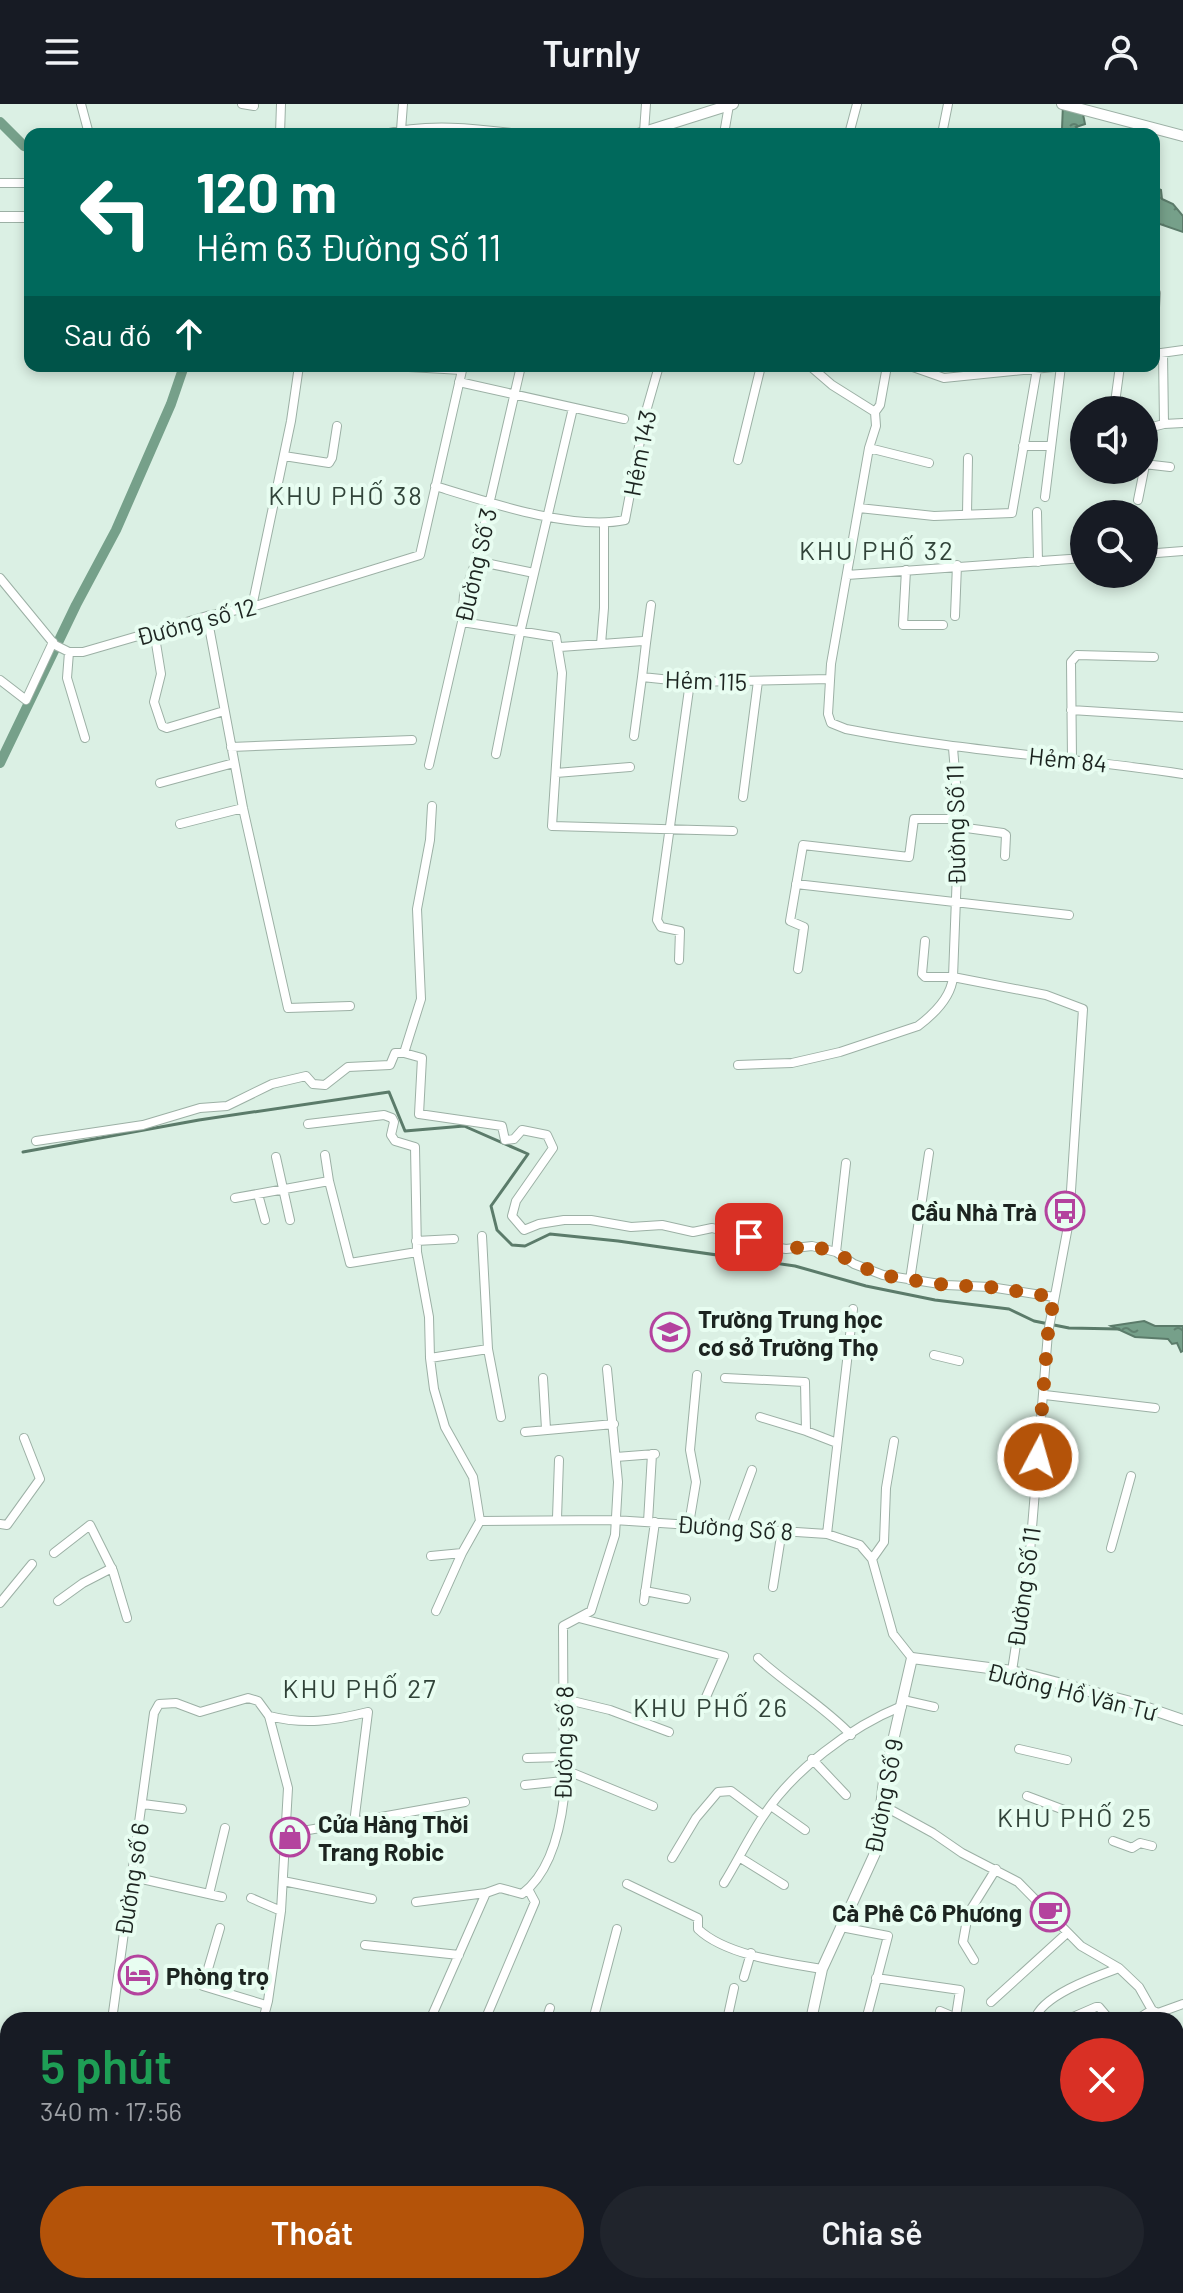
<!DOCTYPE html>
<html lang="vi">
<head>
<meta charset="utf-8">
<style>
	:root { --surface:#171b24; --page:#20242c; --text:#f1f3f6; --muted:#9ea1a6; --accent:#b45309 }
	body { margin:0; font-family:Barlow,sans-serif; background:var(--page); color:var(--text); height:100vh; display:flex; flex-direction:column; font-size:30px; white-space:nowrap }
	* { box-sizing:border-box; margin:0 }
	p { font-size:26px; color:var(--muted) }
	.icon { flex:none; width:44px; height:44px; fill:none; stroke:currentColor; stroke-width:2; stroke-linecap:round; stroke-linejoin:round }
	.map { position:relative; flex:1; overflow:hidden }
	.panel { position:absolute; left:0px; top:1908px; width:1184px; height:282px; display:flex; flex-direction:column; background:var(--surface); border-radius:24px 24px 0 0; box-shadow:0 4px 12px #0003 }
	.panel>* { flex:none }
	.guide { position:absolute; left:24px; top:24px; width:1136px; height:244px; border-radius:16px; box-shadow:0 4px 12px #0003; background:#00695c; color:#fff; overflow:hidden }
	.buttons { position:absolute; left:1070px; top:292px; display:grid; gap:16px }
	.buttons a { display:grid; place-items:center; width:88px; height:88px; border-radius:50%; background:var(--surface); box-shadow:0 4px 12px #0003; font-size:40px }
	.pin { position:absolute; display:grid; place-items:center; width:68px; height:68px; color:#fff; margin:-34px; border-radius:16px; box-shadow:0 4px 12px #0006 }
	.me { position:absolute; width:88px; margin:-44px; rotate:6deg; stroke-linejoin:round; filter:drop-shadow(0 0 6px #0008) }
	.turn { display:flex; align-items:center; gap:28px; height:168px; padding:0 40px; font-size:36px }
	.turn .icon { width:104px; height:104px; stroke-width:2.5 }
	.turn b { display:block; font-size:56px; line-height:68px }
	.then { display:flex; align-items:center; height:76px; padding:0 40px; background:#0003; gap:16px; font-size:30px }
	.round { display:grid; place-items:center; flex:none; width:84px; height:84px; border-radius:42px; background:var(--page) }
	.summary { display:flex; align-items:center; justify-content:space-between; height:136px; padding:0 40px }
	h1 { font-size:48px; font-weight:600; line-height:60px; color:#1e9e55 }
	.button { display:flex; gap:16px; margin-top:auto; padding:16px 40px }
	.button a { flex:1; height:92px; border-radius:48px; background:var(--accent); color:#fff; font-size:32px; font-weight:600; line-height:92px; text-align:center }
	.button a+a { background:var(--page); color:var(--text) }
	header { display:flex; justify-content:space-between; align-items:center; height:104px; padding:0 40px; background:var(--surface); font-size:36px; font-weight:600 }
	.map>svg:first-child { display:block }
	.park { fill:url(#park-tufts) }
	.water { fill:url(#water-ripples); stroke:#5b7b6a; stroke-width:2 }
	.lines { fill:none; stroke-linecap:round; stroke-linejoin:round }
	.stream { stroke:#5b7b6a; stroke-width:3 }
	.canal { stroke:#76a08a; stroke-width:10 }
	.minor-casing { stroke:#9cb0a5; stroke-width:10 }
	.tertiary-casing { stroke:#9cb0a5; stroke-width:12 }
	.secondary-casing { stroke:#9cb0a5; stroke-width:13 }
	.minor { stroke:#fff; stroke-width:8 }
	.tertiary { stroke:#fff; stroke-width:10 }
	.secondary { stroke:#fff; stroke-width:11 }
	.route { stroke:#b45309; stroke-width:14; stroke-dasharray:0 25.2 }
	.labels { text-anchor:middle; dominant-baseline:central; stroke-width:8; stroke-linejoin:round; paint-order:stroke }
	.street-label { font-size:24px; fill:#1c2420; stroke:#e8fdf1 }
	.poi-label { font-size:24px; font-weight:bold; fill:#1c2420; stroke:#e8fdf1; text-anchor:start }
	.neighbourhood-label { font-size:26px; letter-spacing:2px; fill:#314339; stroke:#e8fdf1 }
</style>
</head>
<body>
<header><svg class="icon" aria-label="menu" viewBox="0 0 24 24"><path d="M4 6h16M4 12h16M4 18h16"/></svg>Turnly<svg class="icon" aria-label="person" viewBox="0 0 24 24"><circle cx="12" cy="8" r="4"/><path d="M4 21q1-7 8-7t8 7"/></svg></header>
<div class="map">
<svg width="1183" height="2189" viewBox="0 0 1183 2189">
	<defs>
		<pattern id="park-tufts" width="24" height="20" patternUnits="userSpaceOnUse" patternTransform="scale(2)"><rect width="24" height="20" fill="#b8d6c6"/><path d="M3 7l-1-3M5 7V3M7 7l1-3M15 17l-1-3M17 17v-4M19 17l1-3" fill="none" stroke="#9eb8aa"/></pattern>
		<pattern id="water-ripples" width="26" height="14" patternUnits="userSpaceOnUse" patternTransform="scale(2)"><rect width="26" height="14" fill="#76a08a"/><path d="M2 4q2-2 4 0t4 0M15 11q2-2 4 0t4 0" fill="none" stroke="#608270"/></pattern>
	</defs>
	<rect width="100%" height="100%" fill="#dbf0e4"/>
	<!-- park -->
	<path class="park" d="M5 2155 8 2156V2182H45L42 2189H0V2157Z"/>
	<!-- water -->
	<path class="water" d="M1063 0H1081L1085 20 1076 23 1082 30H1057L1062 25Z
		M1154 83 1161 86 1162 95 1173 100 1183 112V128L1154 118Z
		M1144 1217 1155 1222H1183V1247L1181 1248 1177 1239 1172 1240 1168 1235 1135 1233 1111 1222Z"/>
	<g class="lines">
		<!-- stream -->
		<path class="stream" d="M23 1048 199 1016 389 988 405 1027 464 1022 528 1050 491 1102 497 1126 512 1141 525 1142 550 1130 618 1137 795 1162 866 1182 935 1196 1009 1205 1034 1217 1069 1224 1119 1225"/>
		<!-- canal -->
		<path class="canal" d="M0 18 24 42 30 44
			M0 659 76 501 116 426 171 300 184 262"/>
		<!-- minor casing -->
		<g class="minor-casing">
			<path id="minor" d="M81 0 89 30
				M242 0 254 2
				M401 26 403 0
				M644 28 646 0
				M280 30 281 0
				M384 30C426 19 476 24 518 30
				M724 30 729 1
				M849 30 857 0
				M942 30 948 0
				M0 79H30
				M1154 218 1156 189
				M1154 250 1183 246
				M810 262 832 281 875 308 876 322 869 344 831 560 828 610 831 619 846 625C958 647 1071 653 1183 670
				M910 262 944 274 1064 262
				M409 263 462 266
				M459 278 624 315
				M1114 306 1120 262
				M875 308 880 301 887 262
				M1164 320 1183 319
				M1144 325 1164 320 1163 249
				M1023 342H1051
				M869 344 929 359
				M284 352 329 359 332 354 337 322
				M738 356 761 262
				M1144 360 1170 363
				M1144 363 1147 325
				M435 382C487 398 573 427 625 416L645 311 659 262
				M1045 393 1061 262
				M1138 396 1144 366
				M859 404 934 412 1012 409 1037 265
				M1037 408 1038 458
				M967 410 968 354
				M1144 450 1183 447
				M476 457 534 469
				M906 466 903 521H943
				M847 471 1084 454
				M0 474 55 541 69 548H83L207 512 252 503 420 451 463 262
				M252 503 291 317 299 262
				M207 512 243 704 288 904 350 902
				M955 512 957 461
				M462 518 556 533 562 569 552 722 733 727
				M154 527 161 570 154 598 162 622 167 624 224 607
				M646 539 651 501
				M601 540 604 504V419
				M560 543 643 537 646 539 642 573
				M69 548 67 574 85 634
				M0 576 26 596 53 538
				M1071 606 1183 613
				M634 632 642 573 690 578 830 575
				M231 643 412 636
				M953 644 959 715 953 873 1046 891 1083 905 1069 1117 1048 1229 1030 1448 1012 1567
				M496 650 520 529 573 304
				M1072 655 1071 558 1077 551 1154 553
				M429 661 462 518 464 491 476 457 521 262
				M556 669 630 663
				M160 679 234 659
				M743 693 758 577
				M180 720 243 704
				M959 723 1003 729 1006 731 1005 752
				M796 780 1069 811
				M679 856 680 827 661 823 657 816 690 578
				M798 865 804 823 790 817 803 741 909 753 914 715H959
				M404 949 421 895 417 805 430 736 432 702
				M738 961 792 959 840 948 918 922C934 910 951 894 953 873H925L922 870 925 837
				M308 1020 384 1011 392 1014 394 1018 391 1031 395 1037 415 1043 417 1148 429 1213 430 1254 434 1285 445 1323 473 1373 480 1417
				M36 1037 143 1021 200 1004 227 1002 272 980 306 972 313 980 325 981 348 963 390 961 395 949H404L422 954 419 1010 502 1022 505 1036 514 1035 522 1026 547 1031 553 1044 516 1097 512 1112 524 1126 539 1120 564 1116H591L631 1123 662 1121 693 1128 712 1124 749 1133 768 1142 786 1145 812 1142 836 1148 854 1160 883 1171 946 1181 990 1183 1054 1193
				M276 1053 290 1116
				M329 1077 350 1159 417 1148
				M258 1090 265 1116
				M235 1094 329 1077 325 1051
				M482 1132 488 1245 501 1313
				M416 1137 454 1135
				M836 1148 846 1059
				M910 1176 929 1049
				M934 1251 959 1257
				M430 1254 488 1245
				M543 1274 546 1325
				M725 1274 805 1278 806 1327
				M1045 1291 1155 1304
				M760 1313 806 1327 837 1339
				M525 1328 614 1320
				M616 1353 655 1350
				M557 1414 559 1356
				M480 1417 614 1416 827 1430 860 1441 872 1455 893 1530 912 1554
				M648 1418 652 1350
				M0 1420 7 1421 40 1375 24 1334
				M689 1420 696 1378 690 1346 697 1271
				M731 1423 752 1366
				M827 1430 853 1205
				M1111 1444 1131 1372
				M54 1449 90 1421 113 1467 127 1514
				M431 1452 462 1449
				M872 1455 884 1438 886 1384 894 1337
				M773 1483 782 1426
				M645 1487 686 1495
				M58 1497 83 1479 112 1464
				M644 1497 655 1418
				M0 1499 32 1460
				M436 1507 462 1449 480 1417
				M579 1514 724 1552 699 1609
				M758 1554C787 1581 825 1603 851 1631
				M564 1595 610 1606 669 1628
				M903 1596 934 1603
				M269 1612C305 1621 332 1617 368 1608L354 1719
				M1019 1645 1067 1656
				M527 1654 563 1653
				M812 1655 846 1691
				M563 1665 653 1702
				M525 1681 563 1677
				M1027 1692 1080 1712
				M143 1700 182 1705
				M882 1701 933 1729 962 1749 1018 1778 1081 1842 1119 1864 1139 1883 1152 1906 1158 1909
				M771 1702 805 1726
				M286 1730 465 1698
				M1113 1737 1132 1744 1140 1739 1152 1742
				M739 1753 784 1781
				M672 1754 696 1714 718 1688 731 1687 763 1711
				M133 1773 222 1793
				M283 1777 372 1795
				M724 1779C737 1758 748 1735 762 1714 792 1667 850 1623 902 1602
				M627 1780 698 1814V1825C725 1851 785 1859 822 1865
				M209 1790 225 1724
				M251 1794 281 1807
				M416 1798 486 1789
				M841 1823 888 1832 866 1916
				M220 1824 203 1882 266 1901
				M365 1841 459 1851
				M974 1856 963 1838 968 1810 996 1765
				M744 1873 751 1849
				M876 1874 960 1886 956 1912
				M991 1898 1067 1829
				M940 1907 961 1916
				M1158 1909 1183 1900
				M112 1916 154 1609 159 1600 176 1599 200 1608 248 1594 258 1597 269 1612 288 1684 281 1807 268 1897 263 1916
				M430 1916 486 1789 500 1784 522 1790C550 1769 560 1727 564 1693L563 1522 591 1507 615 1431 618 1378 607 1265
				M485 1916 535 1798 528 1785
				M546 1916 550 1904
				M593 1916 617 1825
				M727 1916 734 1884
				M1035 1916C1040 1892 1097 1872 1119 1864
				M1066 1916 1096 1903H1099L1110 1916
				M1136 1916 1152 1906
				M501 2189 502 2182
				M696 2189 697 2182"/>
		</g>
		<!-- tertiary casing -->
		<g class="tertiary-casing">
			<path id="tertiary" d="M1062 0 1183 32
				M638 30 733 0
				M0 113H30
				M811 1916 822 1865 876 1747 884 1676 912 1554 1012 1567 1127 1597 1183 1616
				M272 2182 273 2189"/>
		</g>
		<!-- secondary casing -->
		<g class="secondary-casing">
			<path id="secondary" d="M0 1961 8 1963
				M898 2182 917 2189
				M925 2182 936 2189"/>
		</g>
		<!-- minor -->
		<use href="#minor" class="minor"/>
		<!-- tertiary -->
		<use href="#tertiary" class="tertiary"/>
		<!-- secondary -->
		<use href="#secondary" class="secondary"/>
	</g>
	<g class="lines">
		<!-- route -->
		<path class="route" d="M749 1133 768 1142 786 1145 812 1142 836 1148 854 1160 883 1171 910 1176 946 1181 990 1183 1054 1193 1048 1229 1038 1353"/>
	</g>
	<!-- icons -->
	<defs>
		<g id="bus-ring" transform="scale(2)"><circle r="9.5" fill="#e8fdf1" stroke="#b4439e" stroke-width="1.5"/><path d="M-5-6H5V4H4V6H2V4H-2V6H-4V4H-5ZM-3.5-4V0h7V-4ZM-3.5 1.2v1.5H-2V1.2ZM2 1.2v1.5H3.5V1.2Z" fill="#b4439e"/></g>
		<g id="school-ring" transform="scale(2)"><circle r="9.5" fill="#e8fdf1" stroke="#b4439e" stroke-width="1.5"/><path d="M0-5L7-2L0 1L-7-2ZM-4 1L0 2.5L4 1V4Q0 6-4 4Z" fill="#b4439e"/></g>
		<g id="shop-ring" transform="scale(2)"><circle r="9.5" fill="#e8fdf1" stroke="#b4439e" stroke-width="1.5"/><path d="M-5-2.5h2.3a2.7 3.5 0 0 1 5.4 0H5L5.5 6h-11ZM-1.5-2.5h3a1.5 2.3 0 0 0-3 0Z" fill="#b4439e"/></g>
		<g id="cafe-ring" transform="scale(2)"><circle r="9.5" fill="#e8fdf1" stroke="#b4439e" stroke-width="1.5"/><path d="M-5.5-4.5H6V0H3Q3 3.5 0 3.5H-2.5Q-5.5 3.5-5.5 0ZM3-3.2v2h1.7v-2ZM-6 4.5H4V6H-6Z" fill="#b4439e"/></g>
		<g id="hotel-ring" transform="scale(2)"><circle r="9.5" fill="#e8fdf1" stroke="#b4439e" stroke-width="1.5"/><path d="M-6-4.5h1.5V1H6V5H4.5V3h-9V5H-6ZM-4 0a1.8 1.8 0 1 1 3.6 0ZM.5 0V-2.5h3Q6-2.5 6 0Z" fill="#b4439e"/></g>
	</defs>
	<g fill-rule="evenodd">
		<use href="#bus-ring" x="1065" y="1107"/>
		<use href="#school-ring" x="670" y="1228"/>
		<use href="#shop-ring" x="290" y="1733"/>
		<use href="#cafe-ring" x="1050" y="1808"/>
		<use href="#hotel-ring" x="138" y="1871"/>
	</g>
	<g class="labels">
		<!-- street labels -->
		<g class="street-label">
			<text transform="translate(639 349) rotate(-79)">Hẻm 143</text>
			<text transform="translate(475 461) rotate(-77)">Đường Số 3</text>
			<text transform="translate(196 517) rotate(-15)">Đường số 12</text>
			<text transform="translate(706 576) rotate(2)">Hẻm 115</text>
			<text transform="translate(1068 655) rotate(6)">Hẻm 84</text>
			<text transform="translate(955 721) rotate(-91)">Đường Số 11</text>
			<text transform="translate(735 1423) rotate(4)">Đường Số 8</text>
			<text transform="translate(1023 1483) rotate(-82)">Đường Số 11</text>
			<text transform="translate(1072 1587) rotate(14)">Đường Hồ Văn Tư</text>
			<text transform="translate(563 1639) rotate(-89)">Đường số 8</text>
			<text transform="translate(883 1692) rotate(-79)">Đường Số 9</text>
			<text transform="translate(131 1775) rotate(-81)">Đường số 6</text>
		</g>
		<!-- poi labels -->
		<g class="poi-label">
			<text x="1037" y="1107" text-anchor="end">Cầu Nhà Trà</text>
			<text x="698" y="1214">Trường Trung học<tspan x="698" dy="28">cơ sở Trường Thọ</tspan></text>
			<text x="318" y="1719">Cửa Hàng Thời<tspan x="318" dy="28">Trang Robic</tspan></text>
			<text x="1022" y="1808" text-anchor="end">Cà Phê Cô Phương</text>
			<text x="166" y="1871">Phòng trọ</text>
		</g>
		<!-- neighbourhood labels -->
		<g class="neighbourhood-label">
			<text x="346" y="390">KHU PHỐ 38</text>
			<text x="877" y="445">KHU PHỐ 32</text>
			<text x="360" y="1583">KHU PHỐ 27</text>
			<text x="711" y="1602">KHU PHỐ 26</text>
			<text x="1075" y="1712">KHU PHỐ 25</text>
		</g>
	</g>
</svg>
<div class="buttons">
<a><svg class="icon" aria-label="sound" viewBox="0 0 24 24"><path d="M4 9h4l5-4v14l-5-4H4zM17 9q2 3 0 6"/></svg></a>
<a><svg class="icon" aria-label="search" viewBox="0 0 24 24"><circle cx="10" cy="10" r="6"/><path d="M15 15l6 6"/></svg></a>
</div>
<div class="pin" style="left:749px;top:1133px;background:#d93025"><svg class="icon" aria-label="arrive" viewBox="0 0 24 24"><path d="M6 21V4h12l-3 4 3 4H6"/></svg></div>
<svg class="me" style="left:1038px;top:1353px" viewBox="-20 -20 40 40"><circle r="17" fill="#b45309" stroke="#fff" stroke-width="3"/><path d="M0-11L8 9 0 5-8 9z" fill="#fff"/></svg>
<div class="guide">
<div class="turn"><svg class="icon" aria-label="left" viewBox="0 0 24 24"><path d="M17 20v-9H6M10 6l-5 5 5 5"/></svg><div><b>120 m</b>Hẻm 63 Đường Số 11</div></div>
<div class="then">Sau đó<svg class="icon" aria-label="ahead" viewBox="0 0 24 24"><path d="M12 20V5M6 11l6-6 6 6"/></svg></div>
</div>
<section class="panel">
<div class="summary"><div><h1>5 phút</h1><p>340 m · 17:56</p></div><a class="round" style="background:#d93025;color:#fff"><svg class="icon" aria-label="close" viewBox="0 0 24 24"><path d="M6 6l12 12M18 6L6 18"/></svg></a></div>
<div class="button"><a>Thoát</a><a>Chia sẻ</a></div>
</section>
</div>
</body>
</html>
